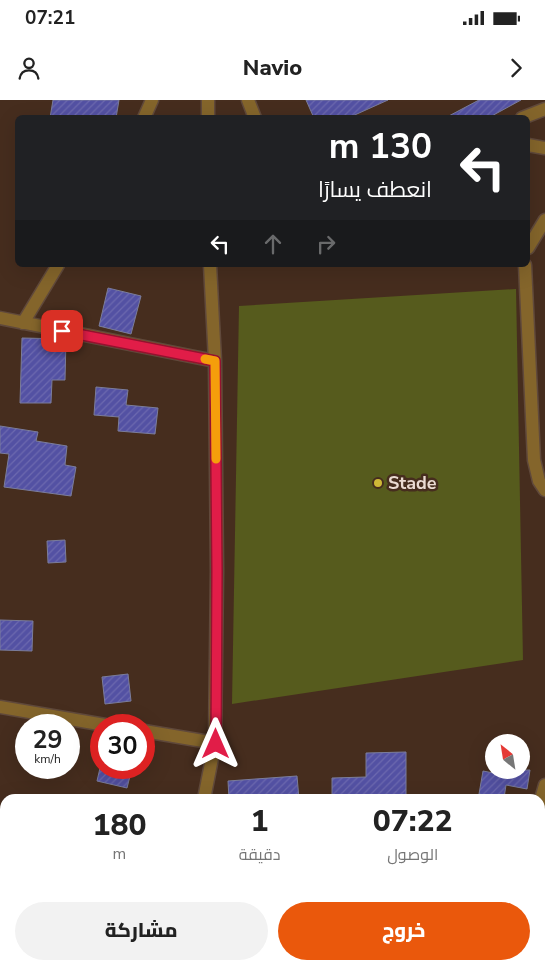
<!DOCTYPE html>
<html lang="ar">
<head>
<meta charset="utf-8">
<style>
	:root { --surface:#fff; --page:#f2f2f2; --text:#222; --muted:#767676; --accent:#ea580c }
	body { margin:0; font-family:"Nunito Sans",Cairo,sans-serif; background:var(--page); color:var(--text); direction:rtl; height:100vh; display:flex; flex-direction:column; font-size:19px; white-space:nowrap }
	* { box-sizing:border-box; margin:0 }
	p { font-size:16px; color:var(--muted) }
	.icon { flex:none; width:28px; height:28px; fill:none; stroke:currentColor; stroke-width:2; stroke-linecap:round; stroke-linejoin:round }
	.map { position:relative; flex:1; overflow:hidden; direction:ltr }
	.details { position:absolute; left:0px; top:694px; width:545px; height:176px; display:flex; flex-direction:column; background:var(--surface); border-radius:15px 15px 0 0; box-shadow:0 5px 20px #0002; direction:rtl }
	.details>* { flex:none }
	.top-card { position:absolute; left:15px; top:15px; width:515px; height:152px; border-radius:8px; box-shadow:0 5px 20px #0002; direction:rtl; background:#202124; color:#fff; overflow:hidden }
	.needle { width:32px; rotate:330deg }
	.controls { position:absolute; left:485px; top:634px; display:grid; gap:10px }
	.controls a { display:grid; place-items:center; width:45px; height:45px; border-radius:50%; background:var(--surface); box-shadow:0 5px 20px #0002; font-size:25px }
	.speed { position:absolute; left:15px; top:614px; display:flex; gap:10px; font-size:25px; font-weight:700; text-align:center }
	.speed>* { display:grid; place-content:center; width:65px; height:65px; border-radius:50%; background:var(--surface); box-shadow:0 5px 20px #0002; line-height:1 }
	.speed small { font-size:12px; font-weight:400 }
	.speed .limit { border:8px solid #d22; background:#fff; color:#111 }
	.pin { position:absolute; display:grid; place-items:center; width:42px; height:42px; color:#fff; margin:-21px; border-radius:10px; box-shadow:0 2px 8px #0006 }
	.me { position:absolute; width:55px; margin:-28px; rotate:0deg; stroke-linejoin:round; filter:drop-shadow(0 0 4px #0008) }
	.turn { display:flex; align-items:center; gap:18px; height:105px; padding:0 15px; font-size:22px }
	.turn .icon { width:65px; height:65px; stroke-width:2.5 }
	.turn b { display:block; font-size:35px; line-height:42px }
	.lanes { display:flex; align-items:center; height:48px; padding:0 15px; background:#0003; justify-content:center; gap:25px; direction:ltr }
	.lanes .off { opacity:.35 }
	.eta { display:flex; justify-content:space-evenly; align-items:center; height:85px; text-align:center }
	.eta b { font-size:30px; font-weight:800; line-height:35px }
	.cta { display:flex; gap:10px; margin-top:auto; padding:10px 15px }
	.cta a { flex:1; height:58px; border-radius:30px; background:var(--accent); color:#fff; font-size:20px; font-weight:800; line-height:58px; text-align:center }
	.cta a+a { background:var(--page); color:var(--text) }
	.status { display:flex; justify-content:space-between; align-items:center; height:35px; padding:0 25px; background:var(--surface); direction:ltr }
	.status svg { height:14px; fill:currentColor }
	header { display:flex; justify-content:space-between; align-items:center; height:65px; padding:0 15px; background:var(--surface); font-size:22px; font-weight:800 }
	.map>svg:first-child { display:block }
	.green { fill:#565b1d }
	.building { fill:url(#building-hatch); stroke:#7b7d9b }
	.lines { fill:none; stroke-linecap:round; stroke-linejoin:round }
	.minor-casing { stroke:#60493b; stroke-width:15 }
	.minor { stroke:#84652b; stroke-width:12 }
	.route-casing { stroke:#92132f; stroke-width:12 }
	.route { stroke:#e11d48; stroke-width:9 }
	.slow { stroke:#f59e0b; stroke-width:9 }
	.poi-dot { fill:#cfb837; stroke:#462d1e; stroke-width:2 }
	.labels { text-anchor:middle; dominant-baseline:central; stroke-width:5; stroke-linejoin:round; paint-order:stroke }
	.poi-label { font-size:18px; font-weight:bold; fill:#ebdbd2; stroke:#462d1e; text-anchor:start }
</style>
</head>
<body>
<div class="status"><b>07:21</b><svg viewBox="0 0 49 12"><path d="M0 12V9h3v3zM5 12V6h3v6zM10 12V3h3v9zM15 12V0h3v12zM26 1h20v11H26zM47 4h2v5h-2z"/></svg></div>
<header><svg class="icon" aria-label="forward" viewBox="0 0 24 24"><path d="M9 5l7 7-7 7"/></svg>Navio<svg class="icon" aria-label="person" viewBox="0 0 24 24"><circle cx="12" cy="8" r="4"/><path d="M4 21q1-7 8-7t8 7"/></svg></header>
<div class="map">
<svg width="545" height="869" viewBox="0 0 545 869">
	<defs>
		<pattern id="building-hatch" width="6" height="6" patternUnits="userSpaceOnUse" patternTransform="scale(1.25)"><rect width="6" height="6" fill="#5351a3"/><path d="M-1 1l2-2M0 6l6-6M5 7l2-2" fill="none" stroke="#6c69af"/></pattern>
	</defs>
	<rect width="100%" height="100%" fill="#462d1e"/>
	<!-- green -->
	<path class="green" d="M516 189 523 560 232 604 239 206Z"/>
	<!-- building -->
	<path class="building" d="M53 0H119L116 18H50Z
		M306 0H388L348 18H314Z
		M479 0H521L488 18H445Z
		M108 188 141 196 131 234 99 226Z
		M22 238 66 239 65 280H52L51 303H20Z
		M96 287 128 290 126 305 158 308 155 334 118 331 119 317 94 315Z
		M0 326 38 332 36 341 67 346 65 365 76 367 71 396 4 387 9 354 0 353Z
		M65 440 66 462 48 463 47 441Z
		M0 520 33 521 32 551 0 550Z
		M128 574 131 601 105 604 102 577Z
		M406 652V699H332V678L366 677V653Z
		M100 668H132L127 688 97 681Z
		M500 670H530L527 689 506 685 504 698 479 694 483 671 499 674Z
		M297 676 299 699H229L228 681Z"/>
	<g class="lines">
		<!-- minor casing -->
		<g class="minor-casing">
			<path id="minor" d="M248 0 255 18
				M144 18 152 0
				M208 18V0
				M522 18 545 9
				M528 45 545 48
				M528 148 545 120
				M525 165 534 360 539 381 545 390
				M0 218 215 261
				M23 223 58 165
				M0 607 105 625
				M144 631 215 643
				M204 699 215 643 217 471 215 261 210 165
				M540 703 545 685
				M170 869V865
				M321 869 324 865"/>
		</g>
		<!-- minor -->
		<use href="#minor" class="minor"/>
	</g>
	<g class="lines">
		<!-- route casing -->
		<g class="route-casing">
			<path id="route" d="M62 231 215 261 217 471 216 644"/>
		</g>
		<!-- route -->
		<use href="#route" class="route"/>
		<!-- slow -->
		<path class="slow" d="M205 259 215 261 216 359"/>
	</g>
	<!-- markers -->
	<circle class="poi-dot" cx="378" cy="383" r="5"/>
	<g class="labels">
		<!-- poi labels -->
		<g class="poi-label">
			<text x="388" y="383">Stade</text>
		</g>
	</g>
</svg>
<div class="controls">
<a><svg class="needle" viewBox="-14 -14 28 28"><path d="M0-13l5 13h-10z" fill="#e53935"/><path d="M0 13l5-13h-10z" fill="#767676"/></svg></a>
</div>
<div class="speed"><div>29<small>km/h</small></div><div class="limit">30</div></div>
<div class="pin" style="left:62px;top:231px;background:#d93025"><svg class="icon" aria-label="arrive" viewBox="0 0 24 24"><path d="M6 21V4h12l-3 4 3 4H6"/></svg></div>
<svg class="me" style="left:216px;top:644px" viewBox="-20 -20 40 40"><path d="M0-17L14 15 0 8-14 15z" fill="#e11d48" stroke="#fff" stroke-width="4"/></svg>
<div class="top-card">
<div class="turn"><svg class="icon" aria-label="left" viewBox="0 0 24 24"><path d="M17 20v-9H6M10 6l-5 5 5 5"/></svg><div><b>130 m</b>انعطف يسارًا</div></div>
<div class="lanes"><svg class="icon" aria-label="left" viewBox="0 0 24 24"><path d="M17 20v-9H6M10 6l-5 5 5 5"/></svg><svg class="icon off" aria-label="ahead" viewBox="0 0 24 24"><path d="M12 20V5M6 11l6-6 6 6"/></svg><svg class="icon off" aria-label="right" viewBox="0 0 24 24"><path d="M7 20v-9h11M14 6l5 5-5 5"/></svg></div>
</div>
<section class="details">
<div class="eta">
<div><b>07:22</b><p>الوصول</p></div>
<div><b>1</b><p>دقيقة</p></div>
<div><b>180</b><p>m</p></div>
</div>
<div class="cta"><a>خروج</a><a>مشاركة</a></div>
</section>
</div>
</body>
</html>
